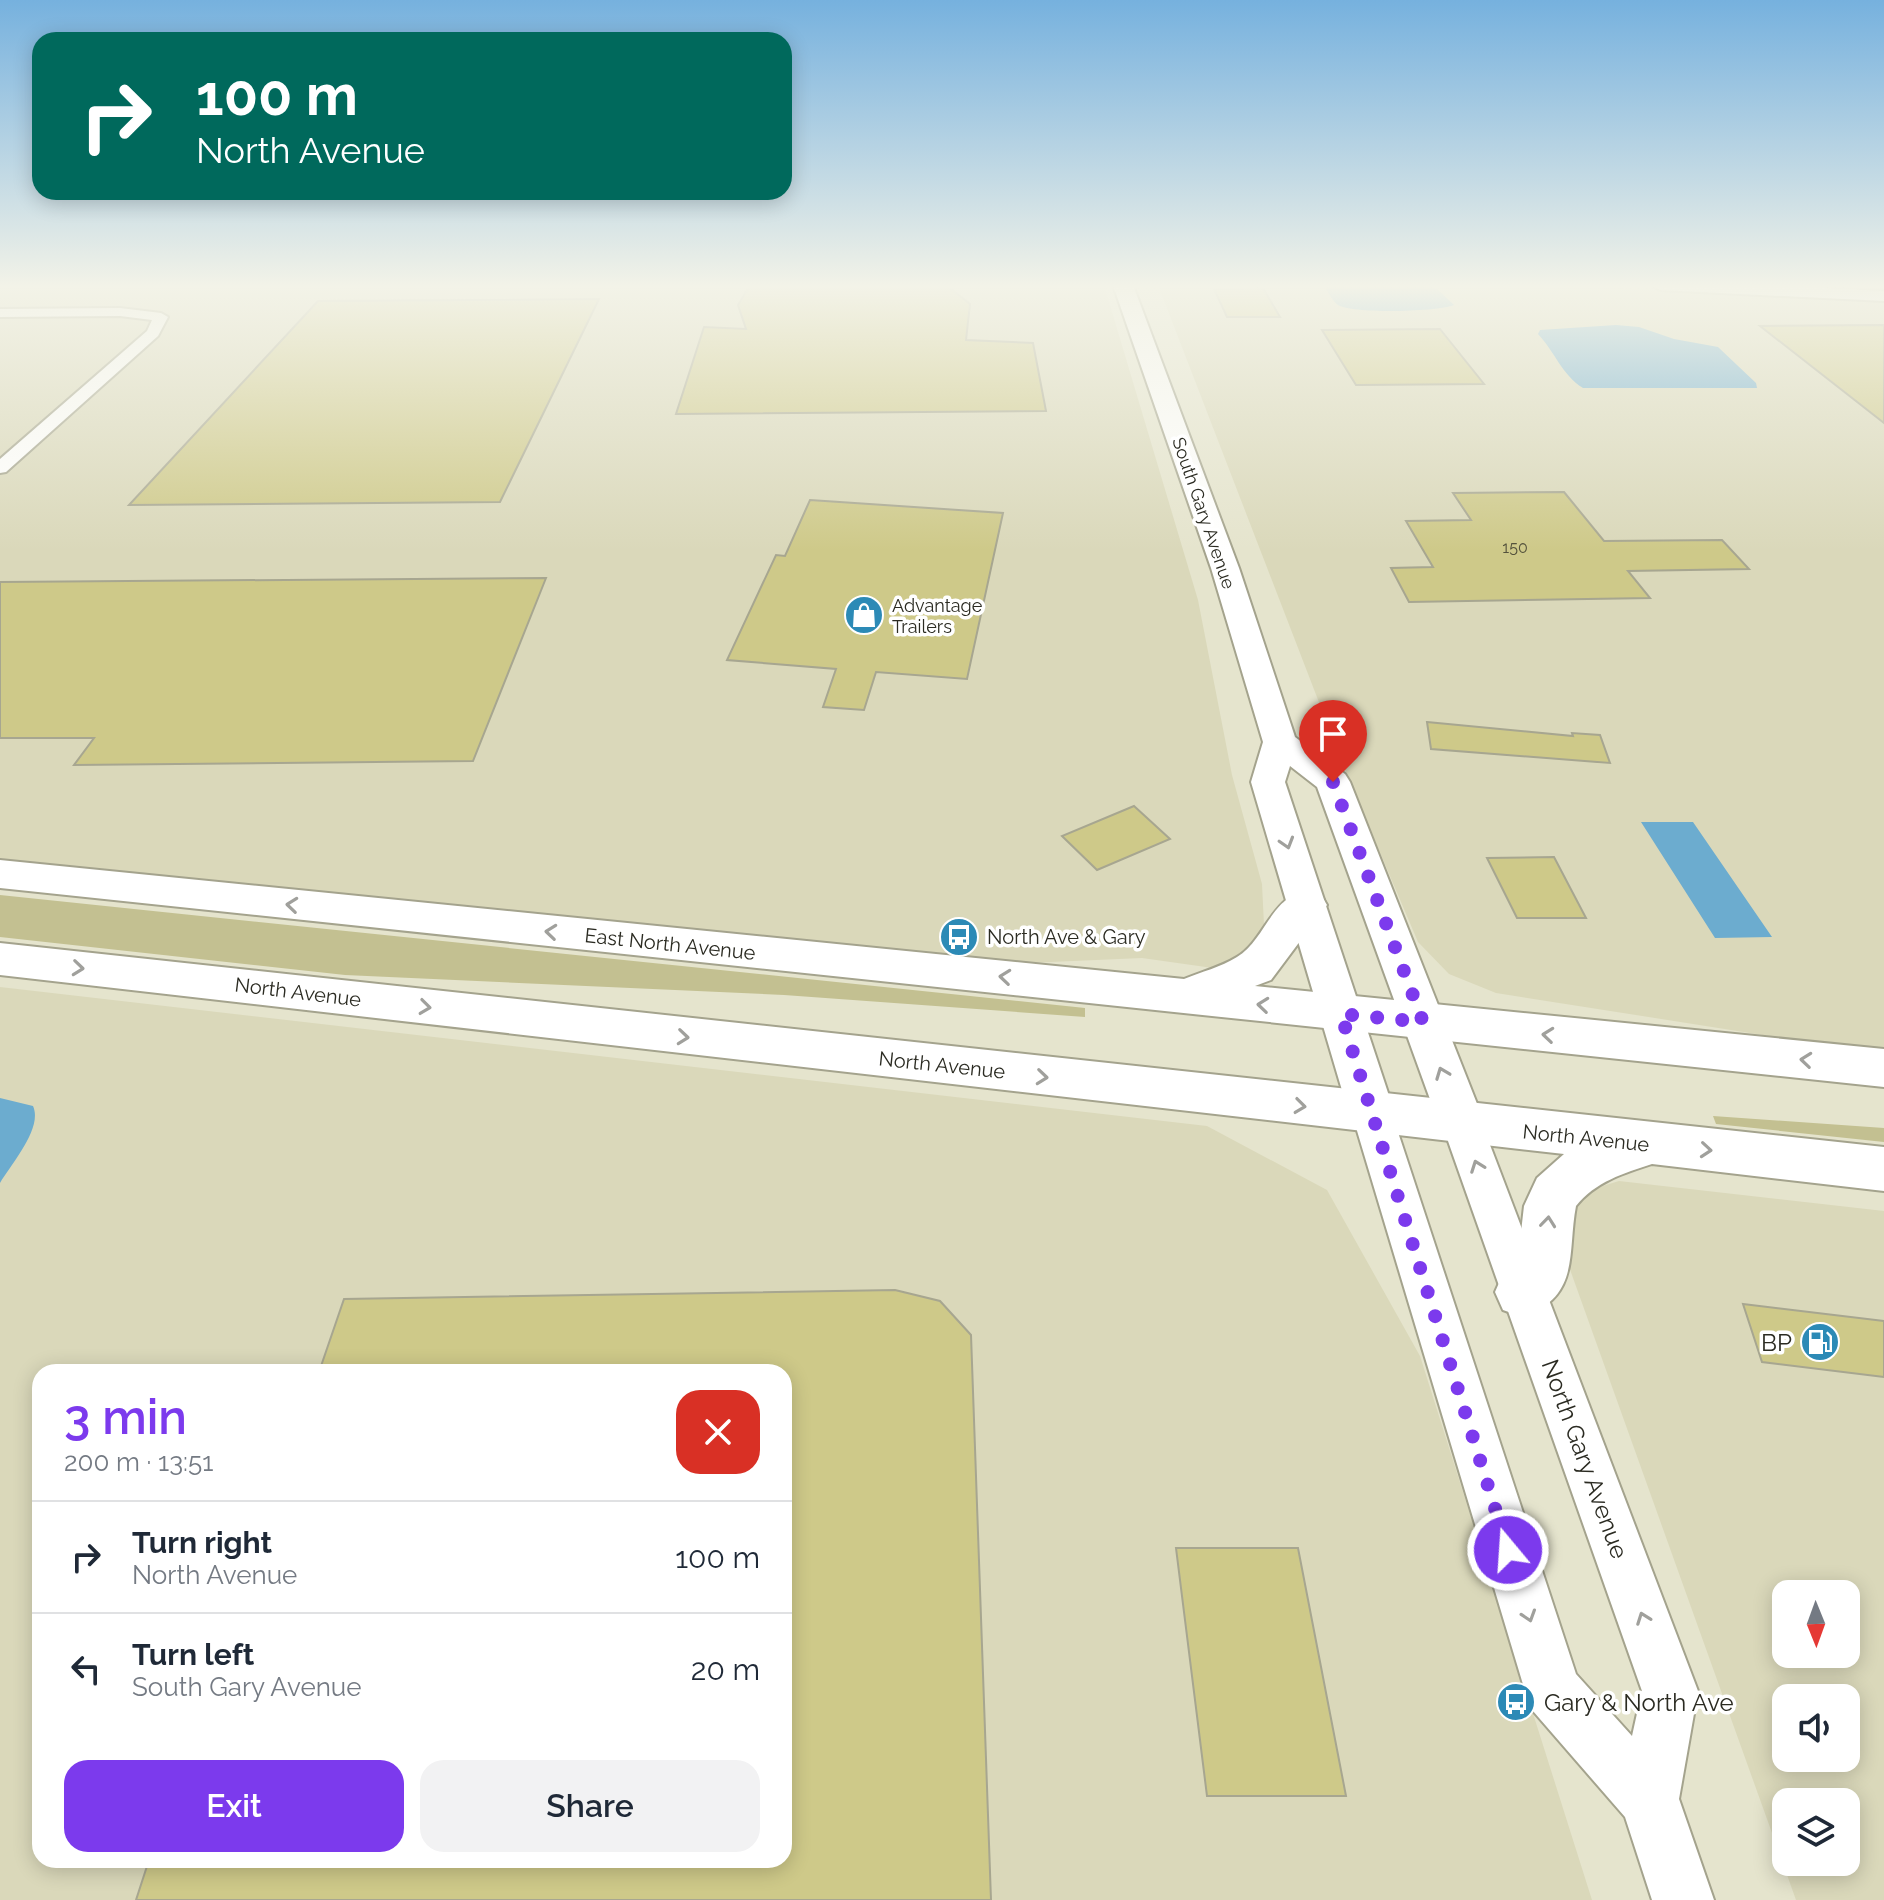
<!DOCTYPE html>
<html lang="en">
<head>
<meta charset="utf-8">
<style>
	:root { --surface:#fff; --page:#f2f2f3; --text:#1f2937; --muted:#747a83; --line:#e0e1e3; --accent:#7c3aed }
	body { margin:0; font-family:Raleway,sans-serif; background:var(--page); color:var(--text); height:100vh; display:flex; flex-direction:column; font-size:30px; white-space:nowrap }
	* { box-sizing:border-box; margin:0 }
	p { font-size:26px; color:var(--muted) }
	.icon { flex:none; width:44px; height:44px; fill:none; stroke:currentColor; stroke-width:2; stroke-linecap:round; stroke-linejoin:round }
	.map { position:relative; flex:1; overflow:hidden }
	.sheet { position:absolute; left:32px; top:1364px; width:760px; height:504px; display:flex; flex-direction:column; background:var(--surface); border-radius:24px; box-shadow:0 4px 20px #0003 }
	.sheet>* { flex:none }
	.top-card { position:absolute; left:32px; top:32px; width:760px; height:168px; border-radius:24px; box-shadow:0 4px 20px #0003; background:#00695c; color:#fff; overflow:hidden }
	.needle { width:52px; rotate:179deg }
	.controls { position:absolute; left:1772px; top:1580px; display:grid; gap:16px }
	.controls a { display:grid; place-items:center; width:88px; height:88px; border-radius:16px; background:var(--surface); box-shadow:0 4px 20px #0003; font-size:40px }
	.pin { position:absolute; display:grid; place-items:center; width:68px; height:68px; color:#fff; margin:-82px -34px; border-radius:50% 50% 50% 0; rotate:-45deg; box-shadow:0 0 8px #0007 }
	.pin .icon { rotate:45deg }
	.me { position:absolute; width:88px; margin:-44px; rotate:342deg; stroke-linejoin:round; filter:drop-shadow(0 0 6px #0008) }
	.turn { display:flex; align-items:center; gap:28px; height:168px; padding:0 32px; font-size:36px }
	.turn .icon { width:104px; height:104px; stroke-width:2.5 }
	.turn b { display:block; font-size:56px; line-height:68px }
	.round { display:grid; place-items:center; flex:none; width:84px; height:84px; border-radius:24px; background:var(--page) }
	.summary { display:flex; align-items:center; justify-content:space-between; height:136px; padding:0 32px }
	h1 { font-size:48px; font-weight:600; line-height:60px; color:var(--accent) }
	.cta { display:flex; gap:16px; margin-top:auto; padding:16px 32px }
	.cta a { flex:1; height:92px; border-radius:24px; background:var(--accent); color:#fff; font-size:32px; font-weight:600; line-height:92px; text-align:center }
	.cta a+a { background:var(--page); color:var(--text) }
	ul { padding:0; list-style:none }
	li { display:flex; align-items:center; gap:24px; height:112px; padding:0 32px; border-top:2px solid var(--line) }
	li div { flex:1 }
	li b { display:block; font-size:30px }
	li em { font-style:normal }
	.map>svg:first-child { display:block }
	.built { fill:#dad8ba; fill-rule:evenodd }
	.green { fill:#c3c091 }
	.water { fill:#6caccf }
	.building { fill:#cec989; stroke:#a7a690; stroke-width:2 }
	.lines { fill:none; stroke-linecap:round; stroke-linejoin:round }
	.minor-casing { stroke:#a4a38d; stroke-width:4 }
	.tertiary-casing { stroke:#a4a38d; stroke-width:4 }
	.secondary-casing { stroke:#a4a38d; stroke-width:4 }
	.primary-casing { stroke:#a4a38d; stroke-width:4 }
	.minor { fill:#fff; fill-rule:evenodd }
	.tertiary { fill:#fff; fill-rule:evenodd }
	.secondary { fill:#fff; fill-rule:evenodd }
	.primary { fill:#fff; fill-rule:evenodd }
	.oneway { stroke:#a0a09c }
	.route { stroke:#7c3aed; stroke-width:14; stroke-dasharray:0 25.2 }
	.labels { text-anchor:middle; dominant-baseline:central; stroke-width:7; stroke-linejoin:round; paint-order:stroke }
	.number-label { font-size:16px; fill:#54523c }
	.far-street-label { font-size:18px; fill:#2b2b22; stroke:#fff }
	.far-poi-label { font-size:18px; fill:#2b2b22; stroke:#fff; text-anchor:start }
	.poi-label { font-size:20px; fill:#2b2b22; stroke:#fff; text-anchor:start }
	.street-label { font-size:20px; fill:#2b2b22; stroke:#fff }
	.near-poi-label { font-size:24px; fill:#2b2b22; stroke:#fff; text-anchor:end }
	.near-street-label { font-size:24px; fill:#2b2b22; stroke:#fff }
</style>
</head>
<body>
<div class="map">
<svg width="1884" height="1900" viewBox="0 0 1884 1900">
	<rect width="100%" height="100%" fill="#e5e4cd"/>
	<!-- built -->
	<path class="built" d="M0 285H1104L1198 600 1232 775 1262 884 1264 925 1256 948 1227 970 1142 958 1006 964 0 861Z
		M1158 285H1545L1884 300V1054L1496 993 1449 974 1418 942 1347 775Z
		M0 987 1207 1126 1327 1190 1420 1356 1592 1900H0ZM40 1372H784V1860H40Z
		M1619 1181 1884 1211V1900H1796L1563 1250V1216L1583 1192ZM1786 1594H1846V1654H1786ZM1786 1698H1846V1758H1786ZM1786 1802H1846V1862H1786Z"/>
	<!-- green -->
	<path class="green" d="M0 895 1085 1008V1017L784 995 345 975 0 937Z
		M1713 1116 1884 1128V1142L1716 1124Z"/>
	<!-- water -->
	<path class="water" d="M1328 285 1429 286 1437 289 1454 305C1437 312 1353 314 1338 305 1333 302 1329 293 1326 289Z
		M1616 325 1639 327 1674 339 1718 347 1756 383 1757 388H1583C1562 375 1555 352 1538 334L1540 330Z
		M1641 822H1693L1772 937 1715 938Z
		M0 1098 33 1106C43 1128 12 1163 0 1183Z"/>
	<!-- building -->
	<path class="building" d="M750 285H946L970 304 966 340 1033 343 1046 411 676 414 704 327 746 329 738 305Z
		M1263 288 1280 317H1227L1214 289Z
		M599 299 500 502 129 505 318 301Z
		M1884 325V423L1760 326Z
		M1440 329 1484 384 1356 385 1322 330Z
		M1564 492 1604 541 1722 540 1749 569 1628 571 1650 598 1409 602 1391 568 1433 567 1406 521 1471 520 1453 493Z
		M810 500 1003 513 967 679 876 672 864 710 823 707 836 669 727 660 776 555 785 556Z
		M546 578 473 761 74 765 94 738H0V582Z
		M1427 722 1573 736 1572 733 1600 735 1610 763 1431 749Z
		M1134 806 1170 839 1097 870 1062 836Z
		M1554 857 1586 918H1517L1487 858Z
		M895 1290 940 1301 971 1335 991 1900H136L149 1860H784V1372H319L344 1299Z
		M1743 1304 1884 1321V1377L1762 1362Z
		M1176 1548H1298L1346 1796H1207Z"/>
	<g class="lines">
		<!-- minor casing -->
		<g class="minor-casing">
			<path id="minor" d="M120 308 161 313 168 317 158 336 6 472 0 473V459L147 331 152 320 120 316 0 317V309Z"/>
		</g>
		<!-- tertiary casing -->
		<g class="tertiary-casing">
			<path id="tertiary" d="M1651 285H1767L1884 291V301L1660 290Z
				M1372 1098 1386 1102 1392 1114 1576 1674 1632 1736 1642 1691 1442 1124 1448 1112 1462 1107 1476 1112 1482 1124 1698 1691 1679 1799 1714 1900H1652L1625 1817 1533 1711 1525 1691 1352 1114 1358 1102Z"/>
		</g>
		<!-- secondary casing -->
		<g class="secondary-casing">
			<path id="secondary" d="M1113 285H1133L1239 568 1295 737 1345 774 1350 782 1485 1124 1478 1137 1462 1143 1446 1137 1439 1124 1317 787 1290 766 1285 782 1395 1114 1388 1127 1372 1132 1356 1127 1349 1114 1251 782 1263 742 1211 568Z"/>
		</g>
		<!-- primary casing -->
		<g class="primary-casing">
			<path id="primary" d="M0 860 1184 979C1201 972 1221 967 1237 957 1269 938 1274 881 1321 895L1327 905 1271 980 1255 986 1884 1049V1087L0 888Z
				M0 943 1884 1147V1191L1652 1164C1624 1173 1595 1182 1576 1206 1567 1253 1581 1296 1523 1317L1503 1310 1495 1292 1503 1274 1518 1258 1524 1206 1537 1178 1564 1154 0 975Z"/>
		</g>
		<!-- minor -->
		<use href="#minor" class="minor"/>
		<!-- tertiary -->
		<use href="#tertiary" class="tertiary"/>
		<!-- secondary -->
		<use href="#secondary" class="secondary"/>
		<!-- primary -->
		<use href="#primary" class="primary"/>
	</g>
	<!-- one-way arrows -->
	<defs><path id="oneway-chevron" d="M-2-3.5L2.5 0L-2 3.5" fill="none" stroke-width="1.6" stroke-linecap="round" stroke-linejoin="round" transform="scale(2)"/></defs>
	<g class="oneway">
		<use href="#oneway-chevron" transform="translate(1287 843) rotate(73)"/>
		<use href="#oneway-chevron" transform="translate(292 905) rotate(-174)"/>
		<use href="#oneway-chevron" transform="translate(551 932) rotate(-174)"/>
		<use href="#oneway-chevron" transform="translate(78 968) rotate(6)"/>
		<use href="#oneway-chevron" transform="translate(1005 977) rotate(-174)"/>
		<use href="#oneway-chevron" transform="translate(1263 1005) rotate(-174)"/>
		<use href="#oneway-chevron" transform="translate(425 1007) rotate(7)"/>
		<use href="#oneway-chevron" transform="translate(1548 1035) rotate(-174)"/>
		<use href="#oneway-chevron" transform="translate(683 1037) rotate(6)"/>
		<use href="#oneway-chevron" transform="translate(1806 1060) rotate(-174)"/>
		<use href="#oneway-chevron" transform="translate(1442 1073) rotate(-111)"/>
		<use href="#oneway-chevron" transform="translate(1042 1077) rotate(6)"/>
		<use href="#oneway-chevron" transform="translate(1300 1106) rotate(7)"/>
		<use href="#oneway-chevron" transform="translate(1706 1150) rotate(5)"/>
		<use href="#oneway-chevron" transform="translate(1477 1166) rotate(-110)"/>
		<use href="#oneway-chevron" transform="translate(1548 1222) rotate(-84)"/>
		<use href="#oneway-chevron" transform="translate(1529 1616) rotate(72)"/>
		<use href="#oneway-chevron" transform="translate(1643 1618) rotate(-110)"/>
	</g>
	<!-- sky -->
	<linearGradient id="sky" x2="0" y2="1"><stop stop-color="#76b1de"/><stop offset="0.52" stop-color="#f3f3e8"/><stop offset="1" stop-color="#f3f3e8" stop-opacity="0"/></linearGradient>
	<rect width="1884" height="551" fill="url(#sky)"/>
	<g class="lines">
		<!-- route -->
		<path class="route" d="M1333 782 1423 1022 1341 1014 1508 1550"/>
	</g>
	<!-- icons -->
	<defs>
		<g id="shop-disc" transform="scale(2)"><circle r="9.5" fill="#2c8ab6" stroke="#fff"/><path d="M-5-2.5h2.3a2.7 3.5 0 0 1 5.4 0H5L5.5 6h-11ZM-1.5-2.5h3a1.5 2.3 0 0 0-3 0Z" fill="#fff"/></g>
		<g id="bus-disc" transform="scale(2)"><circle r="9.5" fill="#2c8ab6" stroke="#fff"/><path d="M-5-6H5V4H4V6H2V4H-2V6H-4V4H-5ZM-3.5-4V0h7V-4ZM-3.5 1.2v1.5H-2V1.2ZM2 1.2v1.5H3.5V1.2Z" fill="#fff"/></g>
		<g id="fuel-disc" transform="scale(2)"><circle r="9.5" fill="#2c8ab6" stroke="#fff"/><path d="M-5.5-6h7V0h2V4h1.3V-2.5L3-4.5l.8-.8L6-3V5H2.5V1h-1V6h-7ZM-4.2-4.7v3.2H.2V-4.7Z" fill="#fff"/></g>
	</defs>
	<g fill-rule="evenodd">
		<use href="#shop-disc" x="864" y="615"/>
		<use href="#bus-disc" x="959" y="937"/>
		<use href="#fuel-disc" x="1820" y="1342"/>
		<use href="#bus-disc" x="1516" y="1702"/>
	</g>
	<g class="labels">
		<!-- number labels -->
		<g class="number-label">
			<text x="1515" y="547">150</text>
		</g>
		<!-- far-street labels -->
		<g class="far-street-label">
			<text transform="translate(1204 513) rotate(71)">South Gary Avenue</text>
		</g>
		<!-- far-poi labels -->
		<g class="far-poi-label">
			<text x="892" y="605">Advantage<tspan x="892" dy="21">Trailers</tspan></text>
		</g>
		<!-- poi labels -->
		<g class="poi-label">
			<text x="987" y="937">North Ave &amp; Gary</text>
		</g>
		<!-- street labels -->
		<g class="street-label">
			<text transform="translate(670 944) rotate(6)">East North Avenue</text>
			<text transform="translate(298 992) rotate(7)">North Avenue</text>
			<text transform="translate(942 1065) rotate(6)">North Avenue</text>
			<text transform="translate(1586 1138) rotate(6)">North Avenue</text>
		</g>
		<!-- near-poi labels -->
		<g class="near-poi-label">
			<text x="1792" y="1342">BP</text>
			<text x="1544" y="1702" text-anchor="start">Gary &amp; North Ave</text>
		</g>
		<!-- near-street labels -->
		<g class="near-street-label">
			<text transform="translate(1585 1459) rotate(70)">North Gary Avenue</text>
		</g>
	</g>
</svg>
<div class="controls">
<a><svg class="needle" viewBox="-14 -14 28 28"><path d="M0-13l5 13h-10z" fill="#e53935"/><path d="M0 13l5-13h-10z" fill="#747a83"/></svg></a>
<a><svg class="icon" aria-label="sound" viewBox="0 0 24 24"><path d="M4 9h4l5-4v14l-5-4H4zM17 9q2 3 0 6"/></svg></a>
<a><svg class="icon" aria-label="layers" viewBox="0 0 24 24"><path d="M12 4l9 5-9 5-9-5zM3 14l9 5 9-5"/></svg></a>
</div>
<div class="pin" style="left:1333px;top:782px;background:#d93025"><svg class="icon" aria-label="arrive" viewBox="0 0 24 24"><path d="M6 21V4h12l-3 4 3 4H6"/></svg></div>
<svg class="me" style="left:1508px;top:1550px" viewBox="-20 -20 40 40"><circle r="17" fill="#7c3aed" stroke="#fff" stroke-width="3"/><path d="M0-11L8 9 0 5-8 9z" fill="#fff"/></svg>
<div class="top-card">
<div class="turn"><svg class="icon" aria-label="right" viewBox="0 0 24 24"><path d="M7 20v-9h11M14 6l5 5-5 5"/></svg><div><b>100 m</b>North Avenue</div></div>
</div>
<section class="sheet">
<div class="summary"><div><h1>3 min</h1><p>200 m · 13:51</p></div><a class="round" style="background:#d93025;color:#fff"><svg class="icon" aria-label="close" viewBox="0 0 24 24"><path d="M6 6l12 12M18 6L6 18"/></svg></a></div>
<ul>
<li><svg class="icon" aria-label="right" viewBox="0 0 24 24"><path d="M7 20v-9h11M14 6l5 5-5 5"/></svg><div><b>Turn right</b><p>North Avenue</p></div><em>100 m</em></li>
<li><svg class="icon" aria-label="left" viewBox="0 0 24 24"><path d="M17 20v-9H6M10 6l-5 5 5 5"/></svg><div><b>Turn left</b><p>South Gary Avenue</p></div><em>20 m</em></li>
</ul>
<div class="cta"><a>Exit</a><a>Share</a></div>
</section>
</div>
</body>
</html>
